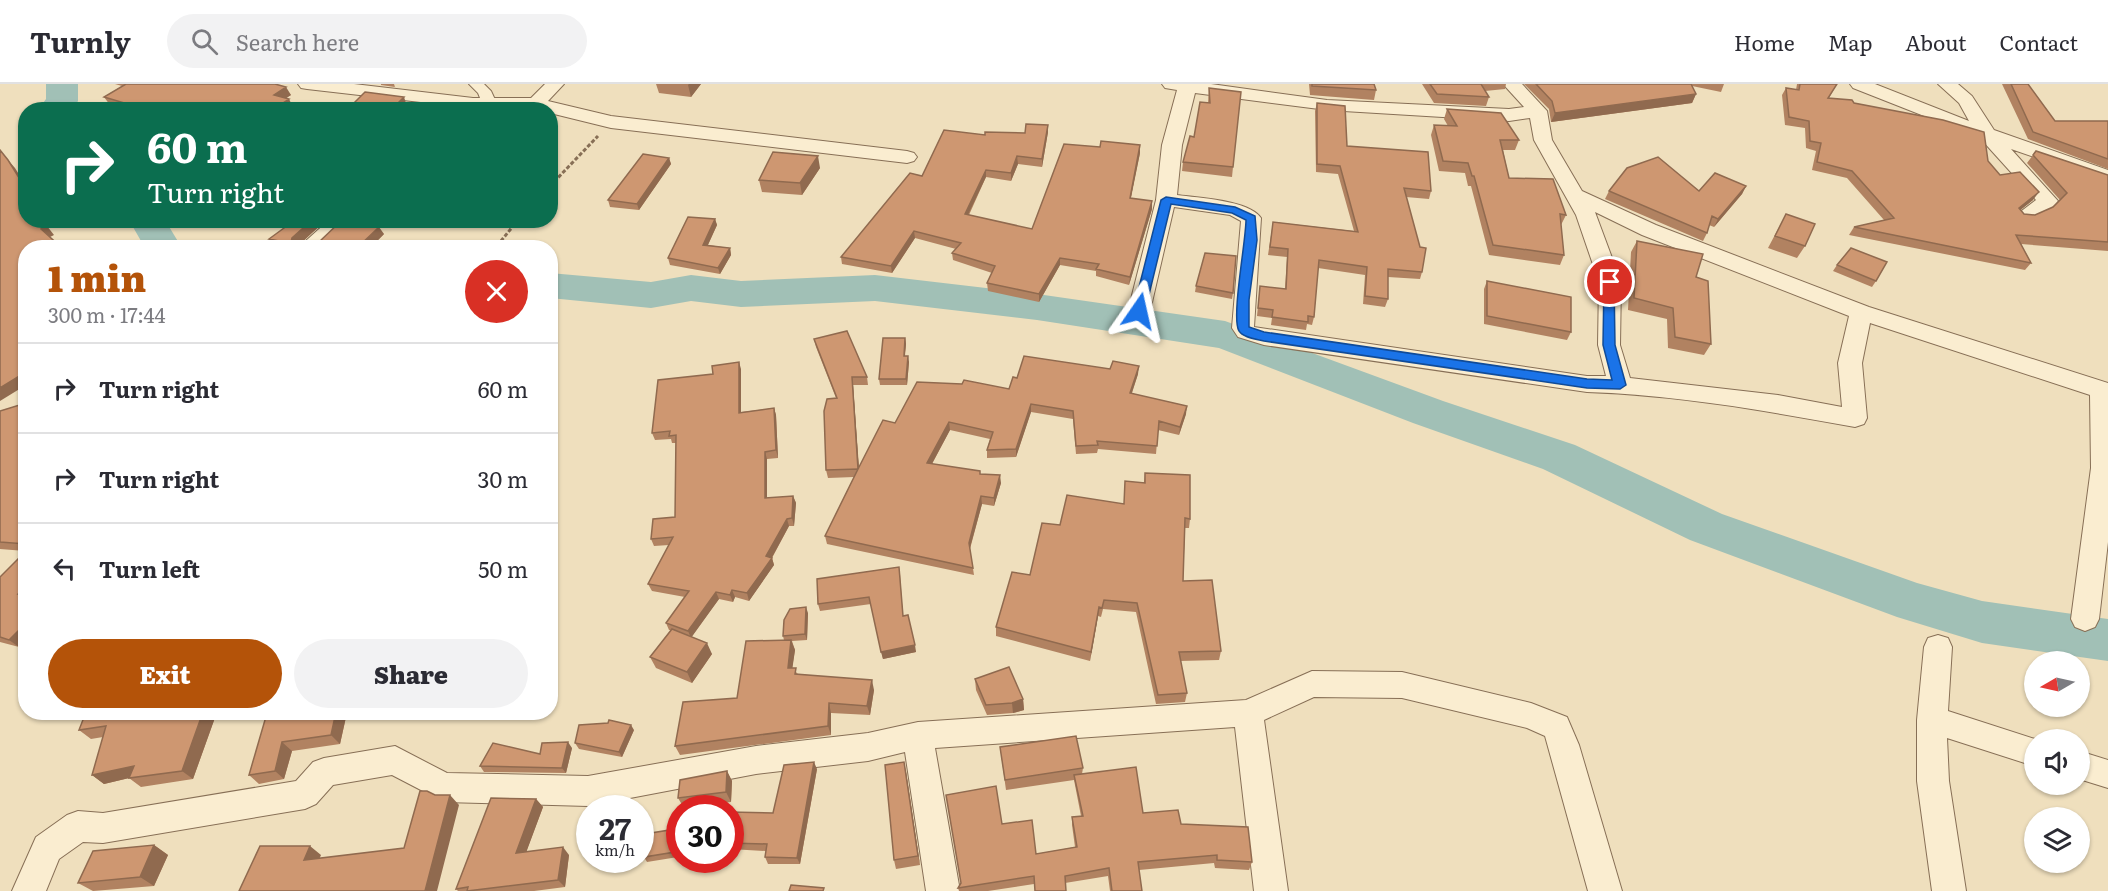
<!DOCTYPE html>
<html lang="en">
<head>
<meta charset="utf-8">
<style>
	:root { --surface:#fff; --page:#f2f2f3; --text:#2b2b33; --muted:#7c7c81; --line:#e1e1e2; --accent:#b45309 }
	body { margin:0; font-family:Literata,serif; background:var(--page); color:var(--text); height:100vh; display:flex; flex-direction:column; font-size:22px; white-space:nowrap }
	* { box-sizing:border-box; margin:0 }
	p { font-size:20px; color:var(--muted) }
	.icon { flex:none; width:33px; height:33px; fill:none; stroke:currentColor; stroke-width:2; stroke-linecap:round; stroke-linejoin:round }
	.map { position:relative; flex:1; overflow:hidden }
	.sheet { position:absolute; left:18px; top:156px; width:540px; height:480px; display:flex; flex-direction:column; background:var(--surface); border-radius:24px; box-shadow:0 2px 4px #0004 }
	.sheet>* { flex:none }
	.hud { position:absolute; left:18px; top:18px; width:540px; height:126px; border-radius:24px; box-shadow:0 2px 4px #0004; background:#0b6e4f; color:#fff; overflow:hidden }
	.needle { width:39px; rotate:261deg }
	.buttons { position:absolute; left:2024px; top:567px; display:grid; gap:12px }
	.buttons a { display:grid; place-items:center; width:66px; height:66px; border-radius:50%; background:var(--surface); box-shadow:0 2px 4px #0004; font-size:30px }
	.speed { position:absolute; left:576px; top:711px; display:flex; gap:12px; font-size:30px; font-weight:700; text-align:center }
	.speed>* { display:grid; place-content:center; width:78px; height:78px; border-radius:50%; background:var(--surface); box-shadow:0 2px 4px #0004; line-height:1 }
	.speed small { font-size:15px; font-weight:400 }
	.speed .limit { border:9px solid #d22; background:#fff; color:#111 }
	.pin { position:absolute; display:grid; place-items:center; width:51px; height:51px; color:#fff; margin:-26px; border:3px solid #fff; border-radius:50%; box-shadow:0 2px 6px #0007 }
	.me { position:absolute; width:66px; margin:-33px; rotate:11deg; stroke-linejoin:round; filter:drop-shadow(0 0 4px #0008) }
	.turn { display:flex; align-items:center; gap:21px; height:126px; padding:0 30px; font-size:27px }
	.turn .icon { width:78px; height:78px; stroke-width:2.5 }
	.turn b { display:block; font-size:42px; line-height:51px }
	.round { display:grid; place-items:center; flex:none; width:63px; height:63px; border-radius:32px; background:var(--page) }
	.overview { display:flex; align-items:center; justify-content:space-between; height:102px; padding:0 30px }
	h1 { font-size:36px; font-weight:800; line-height:45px; color:var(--accent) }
	.primary-button { display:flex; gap:12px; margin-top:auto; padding:12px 30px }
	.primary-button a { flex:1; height:69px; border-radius:36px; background:var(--accent); color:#fff; font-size:24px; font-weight:800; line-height:69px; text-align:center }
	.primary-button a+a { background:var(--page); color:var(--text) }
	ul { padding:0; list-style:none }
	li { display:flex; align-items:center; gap:18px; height:90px; padding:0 30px; border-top:2px solid var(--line) }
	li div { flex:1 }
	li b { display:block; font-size:22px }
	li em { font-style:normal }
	header { display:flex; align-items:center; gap:36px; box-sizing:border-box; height:84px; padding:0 30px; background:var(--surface); border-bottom:2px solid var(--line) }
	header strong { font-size:28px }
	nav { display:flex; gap:33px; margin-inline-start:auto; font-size:21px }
	.search { width:420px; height:54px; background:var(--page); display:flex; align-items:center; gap:15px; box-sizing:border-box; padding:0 21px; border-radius:33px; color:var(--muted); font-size:22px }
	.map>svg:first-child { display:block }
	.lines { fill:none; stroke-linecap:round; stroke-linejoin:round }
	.river { fill:#a1c0b6; fill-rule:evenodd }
	.pedestrian-casing { stroke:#876f56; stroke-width:2 }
	.minor-casing { stroke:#876f56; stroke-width:2 }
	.path { stroke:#876f56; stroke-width:3; stroke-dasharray:4 2; stroke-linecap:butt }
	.pedestrian { fill:#faedd0; fill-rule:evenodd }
	.minor { fill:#faedd0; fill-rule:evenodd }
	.wall { fill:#b18261 }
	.shaded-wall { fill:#906a4f }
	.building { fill:#ce9771; stroke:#906a4f; stroke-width:1.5 }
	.route { fill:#1a73e8; stroke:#114b97; stroke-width:1.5 }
</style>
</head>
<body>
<header>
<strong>Turnly</strong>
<div class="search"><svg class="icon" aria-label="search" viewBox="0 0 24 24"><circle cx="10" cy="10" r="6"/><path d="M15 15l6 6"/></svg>Search here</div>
<nav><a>Home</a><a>Map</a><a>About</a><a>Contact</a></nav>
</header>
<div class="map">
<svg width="2108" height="807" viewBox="0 0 2108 807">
	<rect width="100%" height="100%" fill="#efdfbd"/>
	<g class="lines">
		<!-- river -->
		<path class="river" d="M46 0H78V17L72 26H38L46 15Z
			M129 136H165L182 164H145Z
			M550 189 651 198 691 191 741 197 875 191 1037 210 1225 237 1443 317 1575 361 1722 430 1917 499 1982 517 2108 535V577L1982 559 1897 533 1690 456 1543 385 1413 339 1219 264 1037 236 875 217 741 223 691 217 651 224 550 214Z"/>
		<!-- pedestrian casing -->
		<g class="pedestrian-casing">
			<path id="pedestrian" d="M469 0H484L491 7 497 20 522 18 529 22 525 26H485L478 9Z"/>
		</g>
		<!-- minor casing -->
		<g class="minor-casing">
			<path id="minor" d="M298 0H354L473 14H531L545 0H564L548 17 611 32 907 67 914 69 917 73 914 77 907 79 611 44 550 29V26L473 24 307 5 301 4Z
				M1162 0H1211L1327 16 1509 25 1524 23 1503 0H1522L1547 27 1552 56 1582 107 1656 141 1869 223 2108 299V458L2099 535 2095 543 2085 547 2075 543 2071 535 2091 384 2090 311 1870 239 1862 279 1867 334 1864 340 1855 343C1767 327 1677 311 1587 308L1264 261 1238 253 1232 244 1241 137 1230 131 1174 123 1150 227 1147 232 1139 234 1131 232 1128 227 1156 116 1162 61 1177 6 1165 4ZM1195 9 1327 26 1509 37 1530 34 1534 56 1576 131 1599 198 1598 261 1606 292H1587L1254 243 1261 134C1249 116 1198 114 1177 111L1182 61ZM1595 128 1642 151 1849 232 1838 279 1842 323 1778 311 1630 294 1620 261 1621 198Z
				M1850 0H1875L1969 37 1959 19 1938 0H1958L1972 12 1994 46 2108 86V99L2011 65 2058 117C2050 128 2031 140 2018 136L2015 132 2036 116 1980 54 1853 4Z
				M100 19 107 21 110 26 91 25 93 21Z
				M329 136H353L322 164H298Z
				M1938 551 1948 554 1952 563 1948 627 2038 656H2034V682L1947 654 1949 697 1966 807H1932L1917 697V636L1924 563 1928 554Z
				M1312 587 1402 588 1531 619 1567 633 1579 661 1622 807H1588L1545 652 1527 644 1402 614 1314 613 1264 636 1288 807H1254L1235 643 935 664 960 807H926L905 668 868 677 756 690 588 722 444 718 392 691 333 701 316 720 305 725 103 759 83 758 59 775 46 807H12L36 753 67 731 78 727 103 729 296 697 313 678 324 674 395 662 447 689 588 692 756 662 868 649 918 638 1246 616Z
				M2079 667 2108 676V704L2079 695Z"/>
		</g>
		<!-- path -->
		<path class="path" d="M550 102 598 52
			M491 164 501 157 518 136"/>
		<!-- pedestrian -->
		<use href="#pedestrian" class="pedestrian"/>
		<!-- minor -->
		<use href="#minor" class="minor"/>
	</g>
	<!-- wall -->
	<path class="wall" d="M115 0H275L291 11 285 14 292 21 309 26H126L110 21 104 13 122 2Z
		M381 0H394L395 3 381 1Z
		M656 0H701L691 13 659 9Z
		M1309 0H1374L1376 6 1374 16 1310 11Z
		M1422 0H1506L1505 5 1485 7 1489 13 1486 22 1434 19Z
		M1524 0H1724L1721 8 1692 2 1696 10 1692 19 1551 38 1549 25Z
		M1797 0H1837L1829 14 1854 19 1988 77 2000 91 2033 116 2020 126 2024 130 2035 131 2053 123 2060 116 2027 79 2036 67 2108 91V167L2021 160 2031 179 2025 186 1849 151 1854 143 1884 136 1847 94 1812 86 1816 67 1806 64 1805 44 1785 41 1782 11 1786 4 1796 6Z
		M2002 0H2028L2055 37H2108V85L2028 55Z
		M1209 4 1233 83 1232 93 1182 87 1183 78 1208 19Z
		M1317 19 1347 62 1431 107 1429 115 1406 113 1422 188 1420 195 1388 193V215L1385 223 1363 220 1365 191 1318 184 1314 233 1312 241 1307 240 1306 246 1271 241 1272 234 1257 232 1260 202 1285 205 1287 173 1268 171 1273 138 1354 147 1338 90 1316 88 1315 27Z
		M1447 25 1519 56 1515 66H1503L1509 94 1566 131 1561 141 1564 171 1560 181 1489 171 1471 102H1468L1465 89 1439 87 1431 51 1434 41 1448 42 1444 35Z
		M1048 41V48L1042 83 1018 80 1011 97 986 93 969 131 1032 145 1140 69 1131 114 1152 117V125L1129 201 1096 192V187L1060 181 1039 218 988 207 987 199 992 189 953 176 952 169 956 165 915 154 892 189 842 180 841 173 922 92 985 51 1025 49Z
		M669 74 671 80 639 126 610 123 608 116Z
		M820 84 802 111 762 108 759 96Z
		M1746 102 1742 110 1714 143 1709 141 1707 149 1703 157 1605 115 1609 107H1699Z
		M1786 130 1805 162 1797 174 1768 164Z
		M715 135 717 141 708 161 730 164 731 171 720 190 670 181 668 174Z
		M295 136H326L302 158H319L360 139 384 150 370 164 274 163 269 155Z
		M1637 157 1696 193 1711 260 1704 271 1668 264 1667 235 1628 226 1631 168Z
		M1837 181 1876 197 1872 203 1833 187Z
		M1487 197 1571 248 1567 256 1484 240V205Z
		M1196 202 1233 209 1232 215 1195 208Z
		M905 254 906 260 905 272 909 278 907 301H880L879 295Z
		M814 255 867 293 868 301H853L859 383 895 339 1009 305 1017 294 1138 290 1132 309 1186 330 1179 351 1158 346 1156 370 1098 365 1097 369 1076 370 1073 335 1031 328 1016 373 987 374V366L990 355 950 346 932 380 980 390 1001 399 994 422 982 420 970 465 974 491 827 460 825 452 854 393 828 394 826 386 836 314 816 263Z
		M741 285V328L774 324 776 331 778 374 767 375V414L793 412 796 419 794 442H789L772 474 774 481 749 517 735 513 733 518 719 515 691 553 712 570 692 599 656 584 650 573 671 546H669L666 539 685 513 652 507 648 500 669 461 654 462 651 455 675 433 676 359H672L671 355 655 356 652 349 713 290Z
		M26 319V556L19 563 0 558V493L25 467 0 465V327Z
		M1145 389 1190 435 1189 444H1185L1183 497 1221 567 1219 576 1180 577 1187 609 1185 618 1156 620 1136 528 1103 525 1101 533 1098 532 1090 577 996 552V543L1030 491 1060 441 1124 420 1144 398Z
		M900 490 903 532 916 568 883 575 871 520 820 527 818 520Z
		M808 529 807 556 792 557 795 566 792 584 798 590 874 606 870 631 831 629V651L680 671 675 662 737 614 784 556 783 552Z
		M975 595 1023 615 1024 626 1013 629 987 631 976 606Z
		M86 628H217L193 695 141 703 129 694 104 700 92 691 103 653 91 655 79 646Z
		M270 628H294L296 631 346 633 340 660 292 667 284 695 259 700 249 691Z
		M634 646 622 673 579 665 575 659Z
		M1000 663 1083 684 1082 690 1143 729 1181 740 1252 778 1249 786 1215 784 1214 779 1139 786 1142 807H1110L1108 792 1065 799 1034 800 988 807H959L958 804 1002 740 1036 770 1075 763 1072 741V733L1081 732 1074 696 1006 706Z
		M572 664 566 689 484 688 480 682Z
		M817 685 800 780H768L765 773 766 767 730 765V728L773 729Z
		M727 687 732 697 731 718 684 724 678 714Z
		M906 688 920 781 896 785 894 776Z
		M536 715 543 723 526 768 569 771 565 803 534 807H458L456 805Z
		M676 745 679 750 678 773 647 778 644 773Z
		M154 761 168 771 154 802 93 807 78 799Z"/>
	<!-- shaded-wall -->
	<path class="shaded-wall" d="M689 0H701L691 13 688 1Z
		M286 3 291 11 279 19 274 11Z
		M1696 10 1692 19 1551 38 1555 29Z
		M404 13 406 19 400 26H391Z
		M289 15 293 23 283 19Z
		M1048 41V48L1042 83V75Z
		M1140 61V69L1129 122 1130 114Z
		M818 72 820 84 802 111 800 99Z
		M1017 72 1018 80 1011 97V89Z
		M669 74 671 80 639 126 637 120Z
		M8 76 15 84 26 102V105Z
		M986 86V93L965 137V130Z
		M1746 102 1742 110 1714 143 1718 135Z
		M2039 108 2033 116 2013 132 2019 124Z
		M1152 117V125L1129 201 1130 193Z
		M715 135 717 141 705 167 703 161Z
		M312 136H326L299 161 291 158 292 154Z
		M47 142 54 151 48 154 41 145Z
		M379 143 384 150 370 164H357Z
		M914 147 915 154 892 189 891 182Z
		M730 164 731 171 720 190 718 184Z
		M1060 174V181L1039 218V210Z
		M905 254 906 260 904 278V272Z
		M908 272 909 278 907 301 906 295Z
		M739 278 741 285V336L739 329Z
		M1139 282 1138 290 1129 317 1130 309Z
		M26 288V301L0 317V304Z
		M852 293 853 301 859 387 858 385Z
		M1031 320V328L1016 373V365Z
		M1187 322 1186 330 1179 351 1180 343Z
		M774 324 776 331 778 374 776 366Z
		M949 338 950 346 928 387 927 379Z
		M765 368 767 375V421L765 414Z
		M1000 391 1001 399 994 422V414Z
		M793 412 796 419 794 442 792 434Z
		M981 412 982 420 969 467V459Z
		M787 435 789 442 770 477 772 474 774 481 749 517 747 509 766 472Z
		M26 502V516L18 510Z
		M732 506 735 513 733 518 730 511Z
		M716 508 719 515 691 554 688 547Z
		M806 523 808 529 807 556 805 550Z
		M1099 523 1098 532 1090 577 1091 568Z
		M26 539V556L19 563 9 556Z
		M791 556 795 566 791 594 788 584Z
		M707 559 712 570 692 599 687 588Z
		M915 561 916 568 883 575 881 568Z
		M872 596 874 606 870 631 867 622Z
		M1023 615 1024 626 1013 629 1012 619Z
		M829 619 831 629V651L828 642Z
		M203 628H217L193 695 182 687Z
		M336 628H341L346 633 340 660 331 651Z
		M631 641 634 646 622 673 619 668Z
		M282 658 292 667 284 695 275 687Z
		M568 658 572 664 566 689 562 684Z
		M814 678 817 685 800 780 797 774Z
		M904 678 906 688 920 781 918 772Z
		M134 682 146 690 104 700 92 691Z
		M727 687 732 697 731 718 726 708Z
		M450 711 459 721 437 807H425Z
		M536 715 543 723 523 777 516 769Z
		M676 745 679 750 678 773 675 768Z
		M154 761 168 771 154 802 140 793Z
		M310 762 321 771 315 785 304 776Z
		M563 763 569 771 565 803 558 796Z"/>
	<!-- building -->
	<path class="building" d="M126 0H275L286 3 274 11 289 15 283 19 309 26H144L145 25 104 13Z
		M1312 0H1374L1376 6 1312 2Z
		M1430 0H1481L1489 13 1437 10Z
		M1536 0H1691L1696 10 1555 29 1552 17Z
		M1800 0H1837L1828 14 1852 16 1854 19 1943 36 1984 48 1988 77 2000 91 2020 88 2039 108 2019 124 2024 130 2035 131 2053 123 2067 109 2033 71 2036 67 2108 91V158L2016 151 2031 179 1854 143 1894 134 1852 87 1817 78 1821 59 1810 57 1809 37 1789 33 1786 4 1799 6Z
		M2011 0H2028L2055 37H2108V75L2033 48Z
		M1209 4 1241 8 1233 83 1183 78 1190 52 1194 53 1200 18 1210 19Z
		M365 8 404 13 391 26H347Z
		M1317 19 1345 22 1347 62 1428 68 1431 107 1404 104 1420 163 1426 164 1422 188 1388 185V215L1365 212 1367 183 1319 176 1314 233 1308 232V238L1272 233 1273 226 1258 224 1260 202 1286 205 1288 165 1270 163 1273 138 1358 148 1340 82 1317 80Z
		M1447 25 1501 29 1519 56H1500L1509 94 1553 95 1566 131 1560 130 1564 171 1493 161 1474 92H1472L1468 79 1443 77 1434 41 1457 42Z
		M1026 40 1048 41 1042 75 1017 72 1011 89 986 86 965 130 1032 145 1064 60 1100 63 1101 57 1140 61 1130 114 1152 117 1130 193 1096 185 1099 180 1060 174 1039 210 987 199 995 182 952 169 961 159 914 147 891 182 841 173 910 89 922 92 944 46 985 51V48L1025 49Z
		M0 66 8 76 26 105V136H39L47 142 41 145 62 164H26V288L0 304Z
		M773 68 818 72 800 99 759 96Z
		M643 70 669 74 637 120 608 116Z
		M1658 73 1699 107 1715 89 1746 102 1718 135 1712 132 1707 149 1609 107 1627 84Z
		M1786 130 1815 140 1805 162 1775 152Z
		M688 133 715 135 703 161 730 164 718 184 668 174Z
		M295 136H312L292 154 291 158H319L342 136H349L379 143 357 164H314L269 155Z
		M1637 157 1703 170 1696 193 1708 197 1711 260 1675 253 1673 224 1634 214Z
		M1851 164 1887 178 1876 197 1837 181Z
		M1205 169 1236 172 1233 209 1196 202Z
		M1487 197 1571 213V248L1487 232Z
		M847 247 867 293H852L858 385 883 336 895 339 917 298 962 300 964 296 1009 305 1013 293 1017 294 1024 272 1110 285 1113 277 1139 282 1130 309 1187 322 1180 343 1159 337 1157 362 1097 357 1098 361 1076 362 1073 327 1031 320 1016 365 987 366 993 348 949 338 927 379 980 387V390L1000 391 994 414 981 412 969 459 973 484 825 452 858 385 826 386 824 327 827 315 837 314 814 255Z
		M883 254H905L904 272H908L906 295H879Z
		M739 278V329L774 324 776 366 765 368V414L793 412 792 434 787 435 766 472 772 474 747 509 732 506 730 511 716 508 688 547 666 539 689 507 648 500 673 453 651 455 653 435 675 433 676 351 669 352 670 347 652 349 658 296 713 290 712 282Z
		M26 319V460L0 458V327Z
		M1145 389 1190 391V435L1185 434 1183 497 1212 496 1221 567 1179 568 1187 609 1158 611 1137 519 1104 516 1102 524 1099 523 1091 568 996 543 1012 488 1030 491 1042 439 1060 441 1067 411 1124 420 1125 397 1145 399Z
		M26 467V502L18 510 26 512V539L9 556 0 553V493Z
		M899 483 903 532 908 531 915 561 881 568 869 513 818 520 817 495Z
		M806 523 805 550 783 552 784 536 790 525Z
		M672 545 707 559 687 588 650 573Z
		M791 556 788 584H796L795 590 872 596 867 622 829 619 828 642 675 662 683 618 737 614 746 557Z
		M1009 583 1023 615 1012 619 986 621 975 595Z
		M86 628H203L182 687 129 694 134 682 92 691 106 642 79 646Z
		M270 628H290L289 632 311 628H336L331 651 282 658 275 687 249 691 267 629Z
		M609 636 631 641 619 668 575 659 579 641 608 639Z
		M1076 652 1083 684 1005 696 1000 663Z
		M568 658 562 684 480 682 493 659 540 670 542 659Z
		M814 678 797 774 765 773 767 760 730 759V728L773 729 784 681Z
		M904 678 918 772 894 776 885 681Z
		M1136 683 1143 729 1178 726 1181 740 1248 743 1252 778 1217 776V771L1138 778 1142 807H1112L1109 784 1065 792 1066 807H1035L1034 792 958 804 961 799 946 711 996 702 1002 740 1032 736 1036 770 1077 763 1072 733 1083 732 1074 691Z
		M727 687 726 708 678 714 680 696Z
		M420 707H427L435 711H450L425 807H239L260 762H310L304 776 404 764Z
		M491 714 536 715 516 769 563 763 558 796 467 807 468 803 456 805Z
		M676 745 675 768 644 773 645 750Z
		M154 761 140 793 78 799 93 767Z
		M791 801 824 804 823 807H789Z"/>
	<!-- route -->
	<path class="route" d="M1166 113 1235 123 1255 132 1257 156 1249 216V243L1264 248 1587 295 1612 296 1603 261 1604 198 1606 196H1614L1615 261 1626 301 1620 305 1587 304 1264 257C1257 255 1243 254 1239 247 1231 234 1246 157 1246 136L1232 129 1171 120 1145 227 1143 229H1135L1133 227 1161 116Z"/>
</svg>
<div class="buttons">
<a><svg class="needle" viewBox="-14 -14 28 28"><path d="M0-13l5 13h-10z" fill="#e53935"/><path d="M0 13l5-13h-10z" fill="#7c7c81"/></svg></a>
<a><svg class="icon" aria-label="sound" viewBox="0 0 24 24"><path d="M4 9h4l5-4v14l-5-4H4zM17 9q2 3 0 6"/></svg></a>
<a><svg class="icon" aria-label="layers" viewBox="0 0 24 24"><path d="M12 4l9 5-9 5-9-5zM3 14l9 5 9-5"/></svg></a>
</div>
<div class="speed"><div>27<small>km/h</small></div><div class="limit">30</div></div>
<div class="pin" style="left:1610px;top:198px;background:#d93025"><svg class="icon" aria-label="arrive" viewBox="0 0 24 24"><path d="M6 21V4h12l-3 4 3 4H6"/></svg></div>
<svg class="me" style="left:1139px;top:227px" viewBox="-20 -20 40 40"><path d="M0-17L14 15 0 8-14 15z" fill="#1a73e8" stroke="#fff" stroke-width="4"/></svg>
<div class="hud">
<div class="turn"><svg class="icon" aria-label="right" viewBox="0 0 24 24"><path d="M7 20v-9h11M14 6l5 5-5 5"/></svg><div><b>60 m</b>Turn right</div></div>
</div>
<section class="sheet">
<div class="overview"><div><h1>1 min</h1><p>300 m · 17:44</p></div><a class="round" style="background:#d93025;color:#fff"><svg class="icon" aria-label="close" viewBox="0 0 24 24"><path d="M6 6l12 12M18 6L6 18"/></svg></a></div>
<ul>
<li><svg class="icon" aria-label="right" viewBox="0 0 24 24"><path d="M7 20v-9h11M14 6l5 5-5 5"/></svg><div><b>Turn right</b></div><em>60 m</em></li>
<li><svg class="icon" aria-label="right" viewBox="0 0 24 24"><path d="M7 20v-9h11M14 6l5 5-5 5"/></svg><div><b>Turn right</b></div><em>30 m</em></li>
<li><svg class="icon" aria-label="left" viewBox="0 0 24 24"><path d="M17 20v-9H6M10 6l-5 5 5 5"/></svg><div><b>Turn left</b></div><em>50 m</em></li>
</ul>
<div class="primary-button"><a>Exit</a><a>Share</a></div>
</section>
</div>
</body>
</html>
